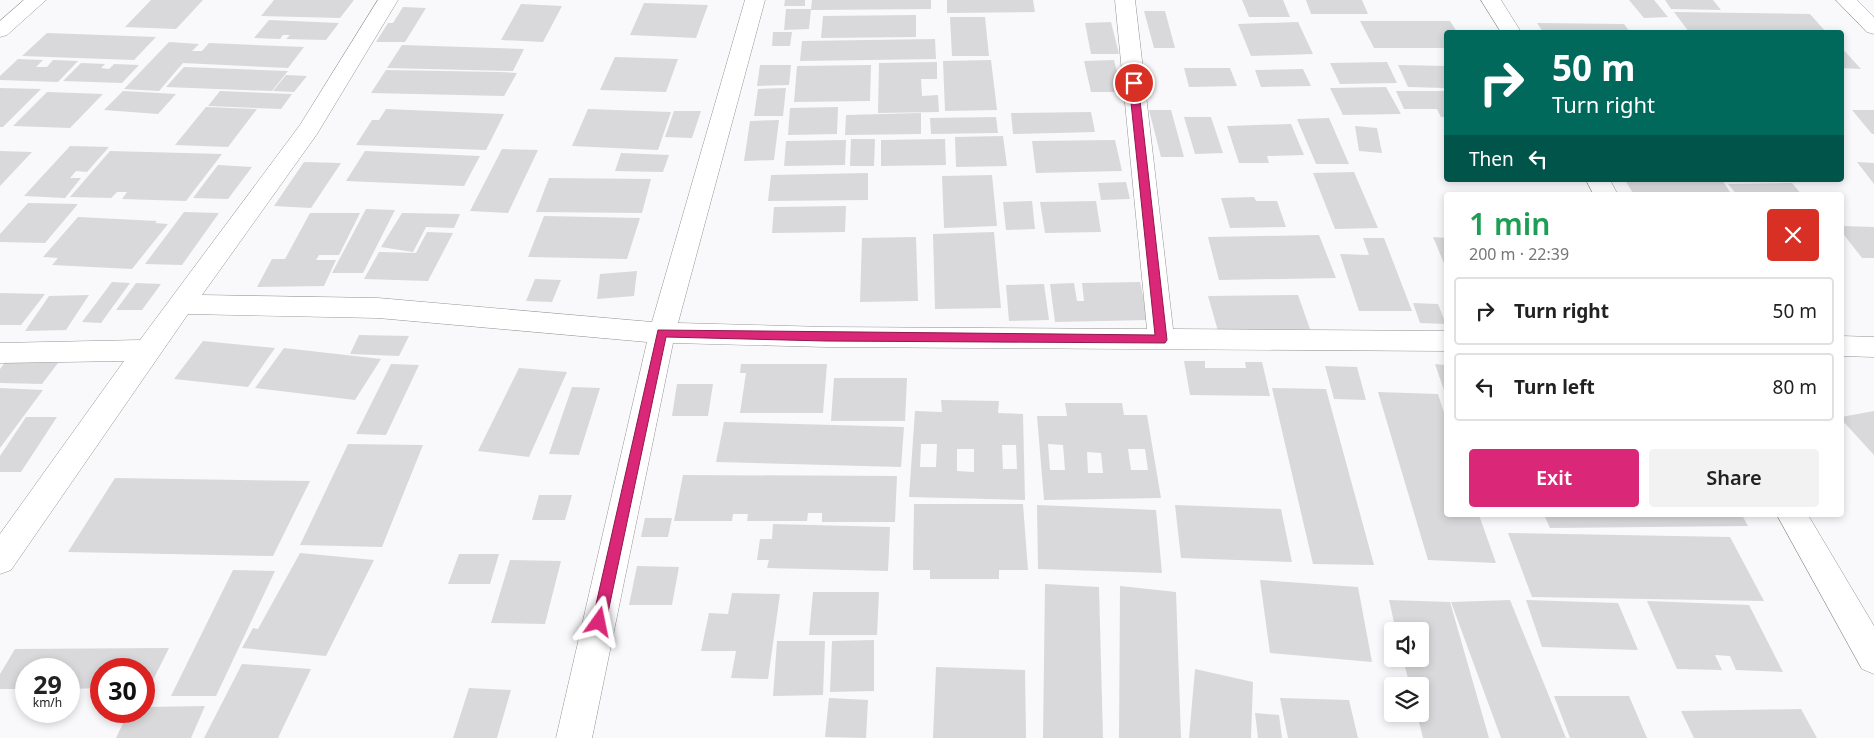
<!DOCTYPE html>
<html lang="en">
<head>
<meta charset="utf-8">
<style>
	:root { --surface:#fff; --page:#f2f2f2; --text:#222; --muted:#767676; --line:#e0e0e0; --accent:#db2777 }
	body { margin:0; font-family:"Noto Sans",sans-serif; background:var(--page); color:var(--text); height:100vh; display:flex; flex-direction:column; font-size:19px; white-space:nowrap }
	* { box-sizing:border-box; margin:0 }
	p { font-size:16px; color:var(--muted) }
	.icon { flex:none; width:28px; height:28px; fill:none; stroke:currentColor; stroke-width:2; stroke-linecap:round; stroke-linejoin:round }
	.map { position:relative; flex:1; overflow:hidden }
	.drawer { position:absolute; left:1444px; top:192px; width:400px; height:325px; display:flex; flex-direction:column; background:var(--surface); border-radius:5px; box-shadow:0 2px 8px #0003 }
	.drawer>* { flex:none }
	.hud { position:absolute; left:1444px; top:30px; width:400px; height:152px; border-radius:5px; box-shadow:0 2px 8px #0003; background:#00695c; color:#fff; overflow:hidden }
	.fabs { position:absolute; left:1384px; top:622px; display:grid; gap:10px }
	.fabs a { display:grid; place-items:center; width:45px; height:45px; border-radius:5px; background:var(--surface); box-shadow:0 2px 8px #0003; font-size:25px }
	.speed { position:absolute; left:15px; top:658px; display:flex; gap:10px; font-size:25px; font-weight:700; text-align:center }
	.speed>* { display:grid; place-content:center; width:65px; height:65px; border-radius:50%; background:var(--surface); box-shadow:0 2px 8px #0003; line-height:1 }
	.speed small { font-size:12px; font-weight:400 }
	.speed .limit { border:8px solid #d22; background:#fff; color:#111 }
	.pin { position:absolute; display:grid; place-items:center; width:42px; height:42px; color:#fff; margin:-21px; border:2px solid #fff; border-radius:50%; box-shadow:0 1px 5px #0007 }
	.me { position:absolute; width:55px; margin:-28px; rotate:12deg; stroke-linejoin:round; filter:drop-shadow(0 0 4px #0008) }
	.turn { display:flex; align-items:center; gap:18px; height:105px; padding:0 25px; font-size:22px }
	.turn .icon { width:65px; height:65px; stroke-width:2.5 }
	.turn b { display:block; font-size:35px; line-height:42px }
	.then { display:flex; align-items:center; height:48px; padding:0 25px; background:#0003; gap:10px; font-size:19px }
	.round { display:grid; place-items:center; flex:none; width:52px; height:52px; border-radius:5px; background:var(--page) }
	.overview { display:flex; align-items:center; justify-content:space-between; height:85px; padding:0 25px }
	h1 { font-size:30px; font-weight:600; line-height:38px; color:#1e9e55 }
	.action { display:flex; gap:10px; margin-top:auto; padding:10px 25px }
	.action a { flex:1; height:58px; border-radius:5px; background:var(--accent); color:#fff; font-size:20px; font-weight:600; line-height:58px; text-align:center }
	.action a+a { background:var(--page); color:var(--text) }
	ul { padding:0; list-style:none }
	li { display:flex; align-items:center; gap:15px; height:68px; margin:0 10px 8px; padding:0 15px; border:2px solid var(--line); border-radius:5px }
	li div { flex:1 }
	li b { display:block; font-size:19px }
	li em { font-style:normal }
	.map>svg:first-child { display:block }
	.building { fill:#d9d9db; fill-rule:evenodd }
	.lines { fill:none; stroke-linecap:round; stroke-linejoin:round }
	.minor-casing { stroke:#949496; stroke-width:1 }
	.minor { fill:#fff; fill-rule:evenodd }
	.route { fill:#db2777; stroke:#8e194d }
</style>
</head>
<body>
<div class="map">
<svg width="1874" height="738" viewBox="0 0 1874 738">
	<rect width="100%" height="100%" fill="#f9f9fb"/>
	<!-- building -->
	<path class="building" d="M151 0H203L176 29 125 27Z
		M274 0H354L340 18 261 16Z
		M785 0H805V6H784Z
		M812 0H931V9L811 10Z
		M947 0H1033L1035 12 947 13Z
		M1242 0H1283L1290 17H1249Z
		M1306 0H1362L1368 14H1311Z
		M1629 0H1654L1668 17 1644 18Z
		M1665 0H1713L1721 10 1671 9Z
		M644 3 708 5 696 38 630 35Z
		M521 4 562 6 543 42 501 40Z
		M403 7 426 8 405 42H376L388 23H393Z
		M786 9H811L809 29 784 30Z
		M1144 11H1165L1175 48H1154Z
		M1674 12 1810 14 1826 32H1689Z
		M916 15V37L821 38 823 16Z
		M950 17H985L989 56H952Z
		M269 20 339 23 326 40 286 39 290 35H283L280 39 254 38Z
		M1360 21H1450L1457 32H1446V48H1374Z
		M1111 22 1119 54H1091L1085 23Z
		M1298 22 1313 54 1251 56 1238 24Z
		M1537 23 1624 24 1630 32H1543Z
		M773 32H792L790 46H772Z
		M47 33 156 37 134 60 22 56Z
		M935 39 936 59 800 61 802 41Z
		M169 42 199 44 192 51H202L209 43 304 47 288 68 183 63 159 91 124 89Z
		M402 45 524 49 513 71 387 68Z
		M1841 47 1861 69 1841 68Z
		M615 57 678 59 666 92 600 90Z
		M18 59 43 60 36 67H47L53 60 78 61 58 82 0 80V76Z
		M991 60 997 110 945 111 943 61Z
		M1114 60 1122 92H1091L1084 61Z
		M937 62V79H921L922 96 938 95 939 112 878 113 879 63Z
		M1387 62 1397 83 1340 84 1330 63Z
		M81 63 105 64 101 68 109 69 114 64 139 65 122 83 63 81Z
		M760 65H791L789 85 757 86Z
		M871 65 870 101 794 102 797 66Z
		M1398 65 1446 66V88L1408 87Z
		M184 67 288 71 272 91 166 87Z
		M1184 68H1230L1237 86 1189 87Z
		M1303 69 1311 86 1261 87 1255 70Z
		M386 70 499 72 517 73 504 96 371 93Z
		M286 75 307 76 294 92 273 91Z
		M1386 87 1401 114 1343 115 1330 88Z
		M0 88 41 89 3 127H0Z
		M786 88 783 116H754L758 89Z
		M123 91 176 94 158 114 104 110Z
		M220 91 292 94 281 109 208 106Z
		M1396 91H1446V117H1441L1437 109H1404Z
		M47 92 103 94 70 128 13 126Z
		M206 107 257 109 228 147 175 145Z
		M838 107 837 134 788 135 790 108Z
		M386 109 504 114 486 150 356 145 372 120H379Z
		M588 109 671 112 658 150 572 146Z
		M1149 110H1171L1184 157H1161Z
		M1852 110H1874V134H1872Z
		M674 111H701L692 138 665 137Z
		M1091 112 1095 132 1013 134 1011 113Z
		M921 113V134L845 135 846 115Z
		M996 117 998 133 931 134 930 118Z
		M1184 117H1211L1223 153 1195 154Z
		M1329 118 1349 164H1316L1297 119Z
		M779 120 774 160 744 161 750 121Z
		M1291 124 1304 155 1267 156 1269 163H1239L1227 126Z
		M1355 126 1377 128 1382 153 1359 151Z
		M1003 136 1007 166 956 167 955 137Z
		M851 139H875L874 166H850Z
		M945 139 946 165 881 166V140Z
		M846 140 845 165 784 166 786 141Z
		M1115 140 1122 171 1036 173 1032 141Z
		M70 146 109 147 87 172 76 171 70 178H81L65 198 24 196Z
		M502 149 538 150 508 213 470 211Z
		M0 151 32 152 0 186Z
		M110 151 222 154 186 201 122 199 127 192H117L111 198 70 197Z
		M365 151 480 156 464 186 346 181Z
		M621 153 669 155 663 172 615 171Z
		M304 162 341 163 311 208 274 206Z
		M1857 162 1874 163V184Z
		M218 165 252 167 228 199 193 198Z
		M1354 172 1378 228 1335 229 1313 173Z
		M868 173V200L768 201 771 175Z
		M992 175 997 226 944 228 942 176Z
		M549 178 651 179 642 213 536 212Z
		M1625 180H1722L1732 195H1634Z
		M1126 182 1130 199 1101 200 1098 183Z
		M1792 183 1802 195H1737L1728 184Z
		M1254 197 1256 201H1277L1286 227 1230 228 1221 198Z
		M1032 201 1035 229 1006 230 1003 202Z
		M1096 201 1101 232 1045 233 1040 202Z
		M28 203 78 204 45 243 0 242V234Z
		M846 206 845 232 772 233 774 207Z
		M366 209 395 210 363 273H332Z
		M184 212 219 213 182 265 145 264Z
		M310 213H360L339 255H319L316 260H336L324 286 257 287 272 259H285Z
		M402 213 460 214 454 228 426 227 413 252 381 247Z
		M544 216 640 218 627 259 528 257Z
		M78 217 157 221 155 223 168 224 132 269 52 265 58 258 43 257Z
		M1841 226 1874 227V258H1862L1841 231Z
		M427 232 453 233 428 281 364 279 379 252 419 253H416Z
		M994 232 1001 308 935 309 933 234Z
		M1319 235 1336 278 1219 280 1208 237Z
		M916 237 918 301 860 302 862 238Z
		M1433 237 1446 238V268Z
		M1363 238H1384L1412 311H1359L1340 254 1369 255Z
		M637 271 634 296 597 299 600 274Z
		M535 279 561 280 552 302 526 301Z
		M112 282 130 283 101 323 82 322Z
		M1140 282 1148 320 1055 322 1050 284 1074 283 1077 301H1084L1082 283Z
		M136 283 161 284 142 310H116Z
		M1044 284 1049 320 1009 321 1006 285Z
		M0 293 45 294 21 325H0Z
		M89 295 66 330 25 331 49 296Z
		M1298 295 1310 329 1218 331 1208 296Z
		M1413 303 1438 304 1446 324 1420 323Z
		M359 335 409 336 399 356 350 354Z
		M203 341 275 348 248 387 174 379Z
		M284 348 381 359 355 400 255 388Z
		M6 361 58 363 42 384 0 383V369Z
		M1184 361H1205V368H1246L1245 362H1262L1270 396 1190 395Z
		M391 364 419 365 386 435 356 434Z
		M741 364H827L823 413H740L746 373H740Z
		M1435 364 1446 365V396Z
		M1325 366 1357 367 1366 400 1334 399Z
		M519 368 567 372 529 457 478 451Z
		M834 378H907L905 421H831Z
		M677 384H713L708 416H672Z
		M572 387 600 388 579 455 549 454Z
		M0 388 43 390 0 448Z
		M1272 388 1326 389 1374 565 1313 564Z
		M1378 392 1438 394 1446 419V515H1479L1496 563 1428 560Z
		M941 400 999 401 998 413 1023 414 1025 500 909 497 915 411 942 412ZM921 444H937L936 467H920ZM1002 445H1016L1017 469H1003ZM957 449H974V472L957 471Z
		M1065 403H1122L1124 415H1147L1161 498 1044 500 1037 416H1067ZM1048 444 1063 445 1065 470H1050ZM1128 449H1145L1148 470H1131ZM1087 452 1101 453 1103 473H1088Z
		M1874 411V455L1841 419V417Z
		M26 417H57L21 472H0V456Z
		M724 422 904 427 901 467 716 462Z
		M348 444 423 445 382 547 300 545Z
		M683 475 897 476 895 522H822V513H808L807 521H747L748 514H733L732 521H674Z
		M115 478 310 481 273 556 68 552Z
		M539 495H572L565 520H532Z
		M914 504H1023L1028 570H999V579H930V570H913Z
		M1037 505 1156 510 1162 573 1038 569Z
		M1175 505 1281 509 1292 562 1181 558Z
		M1544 515H1742L1748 526 1550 528Z
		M645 518H672L668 537H641Z
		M773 524 890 527 888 571 767 568 769 560H757L760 539H772Z
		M1508 533 1730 537 1764 601 1532 597Z
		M300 553 374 560 326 656 242 648 253 628 258 629Z
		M459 554H499L490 584H448Z
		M510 560 561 561 545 624 491 623Z
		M637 566 679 567 672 605H629Z
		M233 570 275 571 216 696H171Z
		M1260 580 1358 587 1372 662 1270 653Z
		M1045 584 1099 587 1103 738H1043Z
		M1120 586 1176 592 1181 738H1119Z
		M813 592H879L877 635H809Z
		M732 593 780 594 768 679 731 678 736 651H701L709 613 728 614Z
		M1389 600 1450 602 1489 738H1423L1417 714H1420V686H1410L1403 659H1420V631H1396Z
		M1510 600 1566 738H1501L1451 602Z
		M1526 600 1618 603 1638 650 1542 647Z
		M1647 601 1749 605 1783 672 1736 670 1730 656 1715 655 1722 670 1677 669Z
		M874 640V691L830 692 832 641Z
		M777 641H825L823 695 773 696Z
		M169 648 149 688H144V669H101V688L69 689V669H26V689H0V674L15 649Z
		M242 664 311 669 278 738H204Z
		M936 667 1025 670 1026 738H933Z
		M1195 669 1253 682 1251 738H1189Z
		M469 688 511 690 497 738H453Z
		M1554 696H1629L1647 738H1570Z
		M829 698 868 700 866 738 825 737Z
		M1280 698 1349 700 1358 738H1288Z
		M205 706 191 738H116L129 711H144V707Z
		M1801 709 1817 738H1694L1681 711Z
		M1255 713 1279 715 1282 738H1258Z"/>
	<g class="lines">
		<!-- minor casing -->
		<g class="minor-casing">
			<path id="minor" d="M24 0H46L7 35 0 37V21Z
				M378 0H398L317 134 202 295 378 298 652 322 745 0H765L678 323 826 327 1147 329 1115 0H1135L1173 329 1446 331V351L826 347 673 343 592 738H556L647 342 378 318 188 314 11 570 0 574V534L124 361 0 363V343L140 340 300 125Z
				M1481 0H1501L1521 32H1501Z
				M1836 0H1857L1874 17V34L1867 32Z
				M1586 180H1610L1618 195H1594Z
				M1841 336 1874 337V357L1841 356Z
				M1777 515H1808L1874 626V674L1862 669Z"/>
		</g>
		<!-- minor -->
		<use href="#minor" class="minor"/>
	</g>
	<!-- route -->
	<path class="route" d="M1134 81 1138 83 1167 340 1165 343 826 341 666 337 606 622 604 627 599 629 594 627 592 622 658 330 1155 335 1129 83Z"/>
</svg>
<div class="fabs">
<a><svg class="icon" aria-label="sound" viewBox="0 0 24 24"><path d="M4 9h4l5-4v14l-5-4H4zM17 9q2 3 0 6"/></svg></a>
<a><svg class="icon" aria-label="layers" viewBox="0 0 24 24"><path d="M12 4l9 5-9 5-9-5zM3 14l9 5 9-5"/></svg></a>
</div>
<div class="speed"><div>29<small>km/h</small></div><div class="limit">30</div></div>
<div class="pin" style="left:1134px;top:83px;background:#d93025"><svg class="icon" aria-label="arrive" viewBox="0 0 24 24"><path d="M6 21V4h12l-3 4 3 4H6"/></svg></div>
<svg class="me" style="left:599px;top:622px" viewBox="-20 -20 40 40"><path d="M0-17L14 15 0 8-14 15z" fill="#db2777" stroke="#fff" stroke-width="4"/></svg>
<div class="hud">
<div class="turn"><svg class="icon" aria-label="right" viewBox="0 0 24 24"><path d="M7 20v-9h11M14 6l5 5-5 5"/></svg><div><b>50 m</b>Turn right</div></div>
<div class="then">Then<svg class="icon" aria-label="left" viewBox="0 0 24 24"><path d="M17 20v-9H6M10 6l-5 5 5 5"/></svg></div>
</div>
<section class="drawer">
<div class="overview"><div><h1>1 min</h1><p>200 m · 22:39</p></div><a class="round" style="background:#d93025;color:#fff"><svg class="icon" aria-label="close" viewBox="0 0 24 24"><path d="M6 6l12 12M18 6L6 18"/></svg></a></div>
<ul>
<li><svg class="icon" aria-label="right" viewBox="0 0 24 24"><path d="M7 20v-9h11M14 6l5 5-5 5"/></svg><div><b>Turn right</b></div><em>50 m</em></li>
<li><svg class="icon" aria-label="left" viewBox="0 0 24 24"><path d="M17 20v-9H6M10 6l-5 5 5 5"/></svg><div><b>Turn left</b></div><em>80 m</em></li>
</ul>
<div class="action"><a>Exit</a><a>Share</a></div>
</section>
</div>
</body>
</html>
